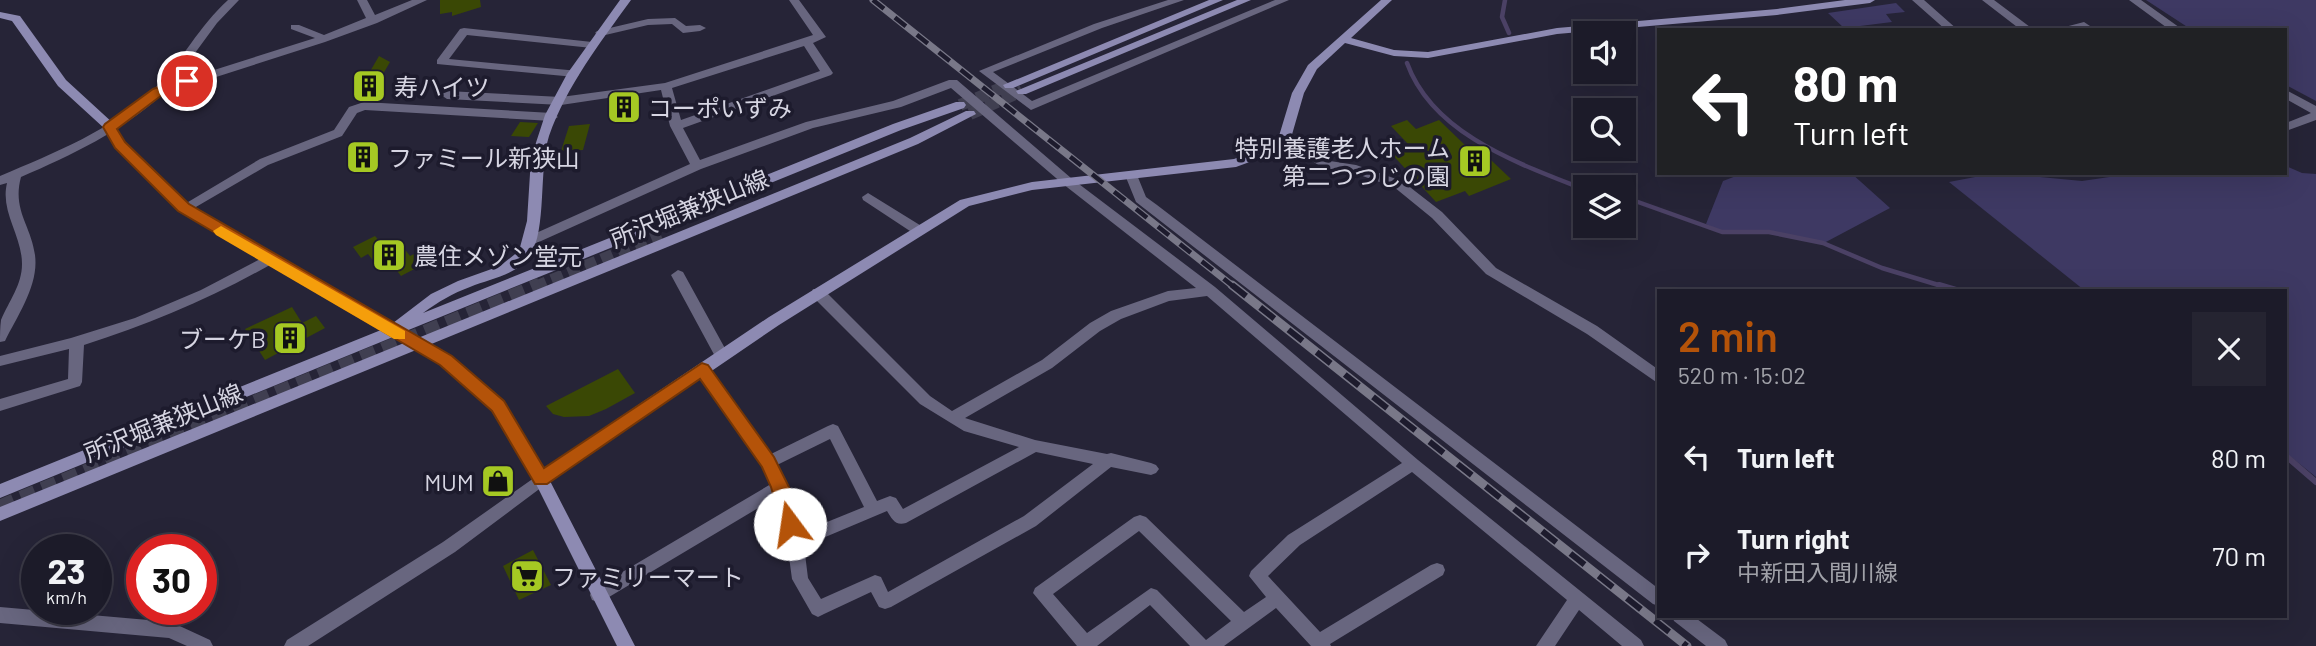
<!DOCTYPE html>
<html lang="en">
<head>
<meta charset="utf-8">
<style>
	:root { --surface:#1c1b29; --page:#252431; --text:#f1f3f6; --muted:#a0a1a8; --line:#3a3946; --accent:#b45309 }
	body { margin:0; font-family:Barlow,"Noto Sans JP",sans-serif; background:var(--page); color:var(--text); height:100vh; display:flex; flex-direction:column; font-size:26px; white-space:nowrap }
	* { box-sizing:border-box; margin:0 }
	p { font-size:23px; color:var(--muted) }
	.icon { flex:none; width:38px; height:38px; fill:none; stroke:currentColor; stroke-width:2; stroke-linecap:round; stroke-linejoin:round }
	.map { position:relative; flex:1; overflow:hidden }
	.panel { position:absolute; left:1657px; top:289px; width:630px; height:329px; display:flex; flex-direction:column; background:var(--surface); border-radius:0px; box-shadow:0 7px 28px #0002,0 0 0 2px var(--line) }
	.panel>* { flex:none }
	.banner { position:absolute; left:1657px; top:28px; width:630px; height:147px; border-radius:0px; box-shadow:0 7px 28px #0002,0 0 0 2px var(--line); background:#202124; color:#fff; overflow:hidden }
	.buttons { position:absolute; left:1573px; top:21px; display:grid; gap:14px }
	.buttons a { display:grid; place-items:center; width:63px; height:63px; border-radius:0px; background:var(--surface); box-shadow:0 7px 28px #0002,0 0 0 2px var(--line); font-size:35px }
	.speed { position:absolute; left:21px; top:534px; display:flex; gap:14px; font-size:35px; font-weight:700; text-align:center }
	.speed>* { display:grid; place-content:center; width:91px; height:91px; border-radius:50%; background:var(--surface); box-shadow:0 7px 28px #0002,0 0 0 2px var(--line); line-height:1 }
	.speed small { font-size:18px; font-weight:400 }
	.speed .limit { border:10px solid #d22; background:#fff; color:#111 }
	.pin { position:absolute; display:grid; place-items:center; width:60px; height:60px; color:#fff; margin:-30px; border:4px solid #fff; border-radius:50%; box-shadow:0 2px 7px #0007 }
	.me { position:absolute; width:77px; margin:-38px; rotate:346deg; stroke-linejoin:round; filter:drop-shadow(0 0 5px #0008) }
	.turn { display:flex; align-items:center; gap:24px; height:147px; padding:0 21px; font-size:32px }
	.turn .icon { width:91px; height:91px; stroke-width:2.5 }
	.turn b { display:block; font-size:49px; line-height:60px }
	.round { display:grid; place-items:center; flex:none; width:74px; height:74px; border-radius:0px; background:var(--page) }
	.headline { display:flex; align-items:center; justify-content:space-between; height:119px; padding:0 21px }
	h1 { font-size:42px; font-weight:600; line-height:52px; color:var(--accent) }
	ul { padding:0; list-style:none }
	li { display:flex; align-items:center; gap:21px; height:98px; padding:0 21px }
	li div { flex:1 }
	li b { display:block; font-size:26px }
	li em { font-style:normal }
	.map>svg:first-child { display:block }
	.green { fill:#3e3963 }
	.lines { fill:none; stroke-linecap:round; stroke-linejoin:round }
	.stream-far1 { stroke:#4b4165; stroke-width:4.5 }
	.stream { stroke:#4b4165; stroke-width:6 }
	.building { fill:#3a4805 }
	.secondary-tunnel-far1 { stroke:#403f51; stroke-width:12; stroke-dasharray:12 6; stroke-linecap:butt }
	.secondary-tunnel { stroke:#403f51; stroke-width:15; stroke-dasharray:15 8; stroke-linecap:butt }
	.street { fill:#68667f; fill-rule:evenodd }
	.secondary { fill:#8d8ab2; fill-rule:evenodd }
	.rail-far1-casing { stroke:#797888; stroke-width:7 }
	.rail-casing { stroke:#797888; stroke-width:9 }
	.rail-far1 { stroke:#1d1b2d; stroke-width:4.5; stroke-dasharray:14; stroke-linecap:butt }
	.rail { stroke:#1d1b2d; stroke-width:6; stroke-dasharray:18; stroke-linecap:butt }
	.route { fill:#b45309; stroke:#753606; stroke-width:2 }
	.slow { fill:#f59e0b }
	.labels { text-anchor:middle; dominant-baseline:central; stroke-width:7; stroke-linejoin:round; paint-order:stroke }
	.poi-label { font-size:24px; fill:#d6d5e2; stroke:#1d1b2d; text-anchor:start }
	.street-label { font-size:24px; fill:#d6d5e2; stroke:#1d1b2d }
</style>
</head>
<body>
<div class="map">
<svg width="2316" height="646" viewBox="0 0 2316 646">
	<rect width="100%" height="100%" fill="#262437"/>
	<!-- green -->
	<path class="green" d="M2146 0H2316V101L2286 85V30H2192Z
		M1896 3 1905 12 1886 14 1892 22 1844 28 1828 13Z
		M2286 166 2302 173 2316 174V477L2286 453V290H2084L1949 182 1996 173 2082 181 2137 173H2286Z
		M1744 173H1851L1890 208 1824 243 1769 231 1722 232 1706 224 1723 181Z"/>
	<g class="lines">
		<!-- stream-far1 -->
		<path class="stream-far1" d="M1505 0 1502 17 1509 33
			M1407 63C1433 135 1520 164 1586 190
			M1624 197 1722 232H1769L1823 243 1882 268 1945 287"/>
		<!-- stream -->
		<path class="stream" d="M1939 285 1956 290
			M2286 456 2316 482"/>
	</g>
	<!-- building -->
	<path class="building" d="M440 0H480L481 7 452 16V12L440 14Z
		M379 56 390 62 369 98 354 99Z
		M634 97 633 115 615 118 616 99Z
		M1407 120 1416 129 1439 120 1467 147 1474 144 1511 179 1469 196 1465 191 1436 202 1389 151 1408 144 1391 126Z
		M520 122 538 123 529 137 511 136Z
		M590 124 583 150 561 151 569 126Z
		M375 236 382 244 390 240 397 250 403 247 410 256 416 253 424 264 401 276 394 267 388 270 381 260 375 263 368 254 361 258 353 247Z
		M292 307 302 323 316 316 325 328 265 360 245 329Z
		M618 369 635 393 606 409 589 416 564 417 553 414 546 406Z
		M533 550 551 585 519 600 503 566Z"/>
	<g class="lines">
		<!-- secondary-tunnel-far1 -->
		<path class="secondary-tunnel-far1" d="M960 105 1009 85
			M970 114 1022 91
			M535 287 661 235"/>
		<!-- secondary-tunnel -->
		<path class="secondary-tunnel" d="M0 507 540 285"/>
		<!-- street -->
		<path class="street" d="M228 0H239L217 23 173 83 315 38 291 29V25H299L324 35 366 18 357 0H367L375 15 412 0H427L377 23 325 42 163 94C122 131 72 155 21 177 12 210 31 225 35 255 39 285 18 315 5 341L0 342C0 335 0 327 1 320 9 301 22 285 22 264 22 235 0 212 7 183L0 185V176C54 153 113 130 155 88 182 61 199 26 228 0Z
			M789 0H799L826 37 813 43 833 73 831 75 683 128 700 160 806 122 893 101 949 80H957L1071 178 1215 287 1418 460 1641 640 1644 646H1622L1579 610 1555 646H1536L1567 600 1412 472 1300 545 1268 576 1320 632 1431 565 1437 563 1443 565 1445 570 1443 575 1330 644 1331 646H1311L1276 608 1224 646H1190L1150 605 1097 646H1077L1033 593 1035 588 1134 517 1140 515 1146 517 1244 612 1266 597 1249 576 1251 571 1288 535 1402 463 1207 296 1169 301 1121 319 1100 331 1052 368 965 418 1035 440 1107 454 1111 453 1151 463 1156 465 1159 469 1156 473 1151 475 1111 467 1036 526 891 607 885 609 879 607 871 592 824 614 818 617 812 614 792 579 787 542 775 498 604 600 598 602 592 600 590 595 592 590 771 484 762 466 697 374 695 370 697 366H707L771 454 828 426 833 424 838 426 877 501 890 496 896 498 903 509 1019 447 964 431 920 404 813 297 811 293 813 289H823L930 396 952 411 1042 360 1090 323 1111 311 1168 291 1196 288 1063 184 951 88 901 107 813 128 701 169 530 246 523 241 525 238 690 164 670 126 661 90 561 105 447 99 441 95 447 91 561 97 665 83 813 35ZM804 46 820 71 681 120 672 88ZM830 439 864 507 800 533 788 487 777 465ZM1036 452 1093 464 1024 516 888 592 881 577 875 575 821 599 808 578 804 546 887 511C892 519 895 526 906 523ZM1139 531 1231 621 1206 640 1157 590 1151 588 1087 633 1053 594Z
			M1168 0H1184L1102 28 993 72 1032 101 1275 0H1289L1031 110 979 71 1094 24Z
			M1912 0H1924L1958 30H1946Z
			M1982 0H1994L2034 30H2021Z
			M2129 0H2141L2183 30H2170Z
			M675 18 686 26 700 25 706 28 700 31 683 33 672 24 648 25 601 36 595 33 597 31 648 19Z
			M2084 22 2096 30H2060L2061 28Z
			M464 28 592 42 598 45 592 48 467 35 449 59 579 71V75L575 77 437 64V60L460 29Z
			M2286 90 2316 106V120L2286 131V123L2311 113 2286 99Z
			M364 102 552 113 558 117 552 121 365 110 357 113 342 136 268 165 189 211 184 212 178 208 260 159 334 130 349 107Z
			M1285 134 1330 161 1356 165 1402 181 1442 212 1496 268 1597 326 1659 370V384L1587 334 1486 274 1432 218 1394 187 1354 173 1323 168 1281 141 1279 138 1281 135Z
			M1131 171 1137 175 1146 197 1157 205 1659 589V606L1653 604 1136 202 1125 175Z
			M868 193 923 227 925 230 923 233H913L863 200 862 197Z
			M270 254 275 256 277 259 275 262C214 297 151 324 84 345L82 382 80 386 0 411V399L68 379 69 349 0 366V356L71 338 135 318 201 290Z
			M678 270 683 272 727 352 729 356 727 360H717L671 275Z
			M541 473 546 474 549 479 546 484 455 552 308 646H284L287 640 443 542Z
			M0 607 171 622 210 640 213 646H187L169 638 0 623Z
			M1672 616H1693L1725 640 1728 646H1706L1674 621Z"/>
		<!-- secondary -->
		<path class="secondary" d="M620 0H631C600 43 567 85 549 136 538 171 548 236 527 260 512 276 489 279 470 287 453 293 438 302 423 313L893 124 956 102H964L966 105 964 108 901 130 406 331 418 338 910 138 966 111H974L976 114 918 144 429 345 451 357 503 402 543 469 769 317 960 200 1032 182 1234 159 1269 146 1279 136 1292 93 1308 65 1381 0H1392L1351 38 1394 50 1428 52 1557 28 1777 9 1845 0H1875L1870 3 1777 15 1557 34 1428 58 1394 56 1345 43 1317 69 1304 93 1291 138 1277 152 1236 167 1032 190 969 206 779 325 550 481 635 646H617L536 484 493 410 441 365 416 350 0 521V507L404 343 393 337 0 498V484L381 330 179 211 116 148 105 129 58 86 12 21 0 18V12L20 16 66 80 114 124 125 143 189 205 393 323 431 294 458 281 500 266 519 251 527 221 531 158 545 115 567 74Z
			M1209 0H1223L1013 88H1005L1003 85Z
			M1237 0H1251L1026 94H1018L1016 91Z"/>
		<!-- rail-far1 casing -->
		<g class="rail-far1-casing">
			<path id="rail-far1" d="M873 0 1234 287"/>
		</g>
		<!-- rail casing -->
		<g class="rail-casing">
			<path id="rail" d="M1232 285 1687 646"/>
		</g>
		<!-- rail-far1 -->
		<use href="#rail-far1" class="rail-far1"/>
		<!-- rail -->
		<use href="#rail" class="rail"/>
	</g>
	<!-- route -->
	<path class="route" d="M182 78 193 81 162 95 117 129 125 142 189 204 452 356 504 401 544 468 702 363 708 365 774 457 789 487 799 524 796 529H783L771 487 762 467 700 379 547 484H535L492 411 440 365 178 211 115 148 103 127 105 124 153 89Z"/>
	<!-- slow -->
	<path class="slow" d="M221 226 405 331V339H394L216 235 213 231Z"/>
	<!-- icons -->
	<defs>
		<g id="building-square" transform="scale(1.75)"><rect x="-9" y="-9" width="18" height="18" rx="4" fill="#a5c823" stroke="#1d1b2d"/><path d="M-4-6H4V6H1V3H-1V6H-4ZM-2.5-4.3h1.7v1.8h-1.7ZM.8-4.3h1.7v1.8H.8ZM-2.5-1h1.7V.8h-1.7ZM.8-1h1.7V.8H.8Z" fill="#111"/></g>
		<g id="shop-square" transform="scale(1.75)"><rect x="-9" y="-9" width="18" height="18" rx="4" fill="#a5c823" stroke="#1d1b2d"/><path d="M-5-2.5h2.3a2.7 3.5 0 0 1 5.4 0H5L5.5 6h-11ZM-1.5-2.5h3a1.5 2.3 0 0 0-3 0Z" fill="#111"/></g>
		<g id="supermarket-square" transform="scale(1.75)"><rect x="-9" y="-9" width="18" height="18" rx="4" fill="#a5c823" stroke="#1d1b2d"/><path d="M-6-5.5h2.5l.6 2H6L4.5 2H-2.5L-4.4-4H-6ZM-1.5 3.2a1.3 1.3 0 1 0 .1 0ZM3 3.2a1.3 1.3 0 1 0 .1 0Z" fill="#111"/></g>
	</defs>
	<g fill-rule="evenodd">
		<use href="#building-square" x="369" y="86"/>
		<use href="#building-square" x="624" y="107"/>
		<use href="#building-square" x="363" y="157"/>
		<use href="#building-square" x="1475" y="161"/>
		<use href="#building-square" x="389" y="255"/>
		<use href="#building-square" x="290" y="338"/>
		<use href="#shop-square" x="498" y="481"/>
		<use href="#supermarket-square" x="527" y="576"/>
	</g>
	<g class="labels">
		<!-- poi labels -->
		<g class="poi-label">
			<text x="394" y="86">寿ハイツ</text>
			<text x="648" y="107">コーポいずみ</text>
			<text x="1450" y="147" text-anchor="end">特別養護老人ホーム<tspan x="1450" dy="28">第二つつじの園</tspan></text>
			<text x="388" y="157">ファミール新狭山</text>
			<text x="414" y="255">農住メゾン堂元</text>
			<text x="266" y="338" text-anchor="end">ブーケB</text>
			<text x="474" y="481" text-anchor="end">MUM</text>
			<text x="552" y="576">ファミリーマート</text>
		</g>
		<!-- street labels -->
		<g class="street-label">
			<text transform="translate(689 208) rotate(-22)">所沢堀兼狭山線</text>
			<text transform="translate(163 422) rotate(-22)">所沢堀兼狭山線</text>
		</g>
	</g>
</svg>
<div class="buttons">
<a><svg class="icon" aria-label="sound" viewBox="0 0 24 24"><path d="M4 9h4l5-4v14l-5-4H4zM17 9q2 3 0 6"/></svg></a>
<a><svg class="icon" aria-label="search" viewBox="0 0 24 24"><circle cx="10" cy="10" r="6"/><path d="M15 15l6 6"/></svg></a>
<a><svg class="icon" aria-label="layers" viewBox="0 0 24 24"><path d="M12 4l9 5-9 5-9-5zM3 14l9 5 9-5"/></svg></a>
</div>
<div class="speed"><div>23<small>km/h</small></div><div class="limit">30</div></div>
<div class="pin" style="left:187px;top:81px;background:#d93025"><svg class="icon" aria-label="arrive" viewBox="0 0 24 24"><path d="M6 21V4h12l-3 4 3 4H6"/></svg></div>
<svg class="me" style="left:790px;top:524px" viewBox="-20 -20 40 40"><circle r="19" fill="#fff"/><path d="M0-13L10 11 0 6-10 11z" fill="#b45309"/></svg>
<div class="banner">
<div class="turn"><svg class="icon" aria-label="left" viewBox="0 0 24 24"><path d="M17 20v-9H6M10 6l-5 5 5 5"/></svg><div><b>80 m</b>Turn left</div></div>
</div>
<section class="panel">
<div class="headline"><div><h1>2 min</h1><p>520 m · 15:02</p></div><a class="round"><svg class="icon" aria-label="close" viewBox="0 0 24 24"><path d="M6 6l12 12M18 6L6 18"/></svg></a></div>
<ul>
<li><svg class="icon" aria-label="left" viewBox="0 0 24 24"><path d="M17 20v-9H6M10 6l-5 5 5 5"/></svg><div><b>Turn left</b></div><em>80 m</em></li>
<li><svg class="icon" aria-label="right" viewBox="0 0 24 24"><path d="M7 20v-9h11M14 6l5 5-5 5"/></svg><div><b>Turn right</b><p>中新田入間川線</p></div><em>70 m</em></li>
</ul>
</section>
</div>
</body>
</html>
